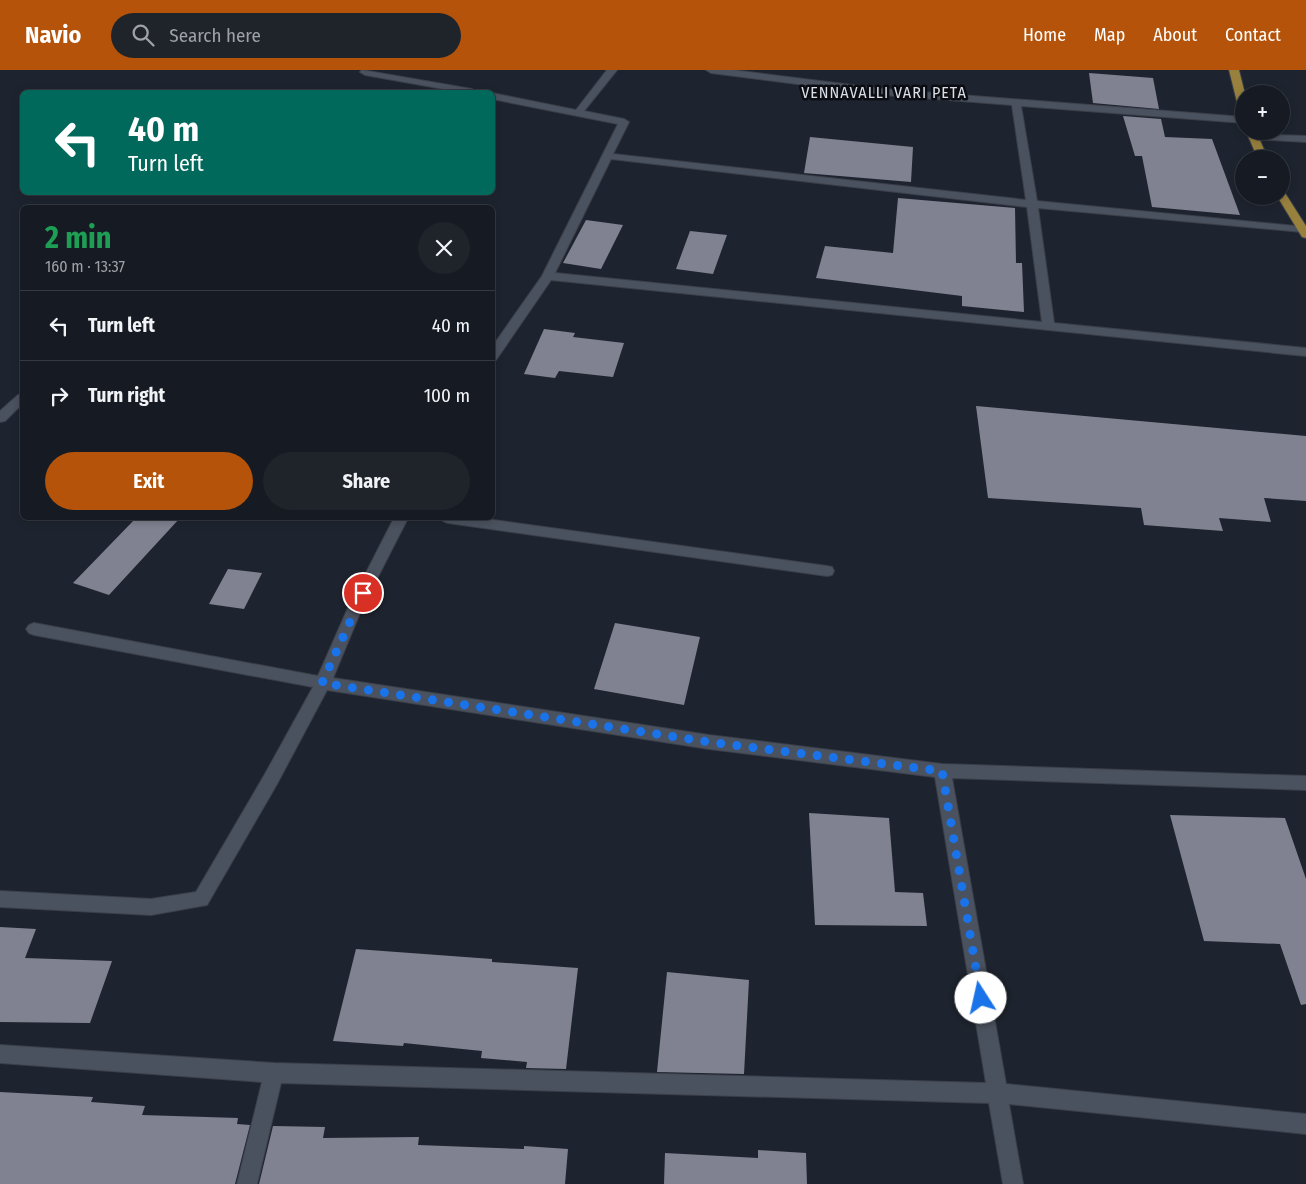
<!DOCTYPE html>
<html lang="en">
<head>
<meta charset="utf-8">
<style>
	:root { --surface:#161b23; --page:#1f242b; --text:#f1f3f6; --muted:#9ea1a6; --line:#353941; --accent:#b45309 }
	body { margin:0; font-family:"Fira Sans Condensed",sans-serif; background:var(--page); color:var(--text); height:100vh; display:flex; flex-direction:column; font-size:19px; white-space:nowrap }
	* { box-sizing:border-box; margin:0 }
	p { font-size:16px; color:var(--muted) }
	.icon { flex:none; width:28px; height:28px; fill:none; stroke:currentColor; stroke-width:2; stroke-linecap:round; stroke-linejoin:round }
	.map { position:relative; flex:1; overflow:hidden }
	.details { position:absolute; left:20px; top:135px; width:475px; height:315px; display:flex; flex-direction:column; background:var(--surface); border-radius:8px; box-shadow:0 2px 8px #0003,0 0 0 1px var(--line) }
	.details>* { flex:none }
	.hud { position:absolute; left:20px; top:20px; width:475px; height:105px; border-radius:8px; box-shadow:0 2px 8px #0003,0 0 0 1px var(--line); background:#00695c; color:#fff; overflow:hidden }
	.buttons { position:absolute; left:1235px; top:15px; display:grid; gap:10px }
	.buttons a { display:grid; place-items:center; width:55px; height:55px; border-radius:50%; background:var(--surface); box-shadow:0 2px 8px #0003,0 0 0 1px var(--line); font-size:25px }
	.pin { position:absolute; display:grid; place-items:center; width:42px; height:42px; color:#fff; margin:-21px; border:2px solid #fff; border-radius:50%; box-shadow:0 1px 5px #0007 }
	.me { position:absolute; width:55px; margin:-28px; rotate:350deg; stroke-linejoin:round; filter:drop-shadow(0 0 4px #0008) }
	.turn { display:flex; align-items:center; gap:18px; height:105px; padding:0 25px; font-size:22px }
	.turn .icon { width:65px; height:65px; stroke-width:2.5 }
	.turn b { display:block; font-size:35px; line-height:42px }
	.round { display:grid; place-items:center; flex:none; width:52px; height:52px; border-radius:26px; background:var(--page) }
	.headline { display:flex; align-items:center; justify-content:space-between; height:85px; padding:0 25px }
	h1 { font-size:30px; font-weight:700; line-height:38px; color:#1e9e55 }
	.primary-button { display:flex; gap:10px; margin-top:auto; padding:10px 25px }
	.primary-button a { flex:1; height:58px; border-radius:30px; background:var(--accent); color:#fff; font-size:20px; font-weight:700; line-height:58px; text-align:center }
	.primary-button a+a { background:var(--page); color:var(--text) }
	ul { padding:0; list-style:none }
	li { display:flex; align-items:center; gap:15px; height:70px; padding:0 25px; border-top:1px solid var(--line) }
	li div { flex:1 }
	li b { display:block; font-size:19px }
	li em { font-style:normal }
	header { display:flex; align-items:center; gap:30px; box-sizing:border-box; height:70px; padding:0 25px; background:var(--accent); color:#fff }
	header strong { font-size:24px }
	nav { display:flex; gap:28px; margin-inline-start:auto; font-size:18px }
	.search { width:350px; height:45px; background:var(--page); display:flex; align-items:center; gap:12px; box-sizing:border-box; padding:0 18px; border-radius:28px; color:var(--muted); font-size:19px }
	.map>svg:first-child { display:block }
	.building { fill:#808291 }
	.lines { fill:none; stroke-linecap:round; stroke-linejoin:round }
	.minor-casing { stroke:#3a3f49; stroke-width:2 }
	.major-casing { stroke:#3a3f49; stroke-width:2 }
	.minor { fill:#4b525f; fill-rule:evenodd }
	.major { fill:#98813d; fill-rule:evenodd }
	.route { stroke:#1a73e8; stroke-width:9; stroke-dasharray:0 16.2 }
	.labels { text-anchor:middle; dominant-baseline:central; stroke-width:5; stroke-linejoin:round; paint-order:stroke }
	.far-neighbourhood-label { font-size:16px; letter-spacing:1px; fill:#dadee6; stroke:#0b0d12 }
</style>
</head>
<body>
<header>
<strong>Navio</strong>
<div class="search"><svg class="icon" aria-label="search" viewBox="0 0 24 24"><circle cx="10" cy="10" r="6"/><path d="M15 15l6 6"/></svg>Search here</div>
<nav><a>Home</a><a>Map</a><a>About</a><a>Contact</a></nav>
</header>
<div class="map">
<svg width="1306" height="1114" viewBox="0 0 1306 1114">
	<rect width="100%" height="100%" fill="#1e242f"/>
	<!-- building -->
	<path class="building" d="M1089 3 1153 8 1159 39 1093 33Z
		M1123 46 1161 49 1165 67 1212 69 1240 145 1152 137 1142 86H1135Z
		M810 67 913 77 911 112 804 103Z
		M898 128 1015 138 1016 193H1022L1024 242 962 236V226L816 208 825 176 893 183Z
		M586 150 623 155 601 199 563 193Z
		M690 161 727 165 713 204 676 199Z
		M544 259 575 263 573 267 624 273 613 307 559 301 555 308 524 304Z
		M976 336 1306 366V431L1264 428 1271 452 1219 448 1223 461 1144 455 1141 438 988 428Z
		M136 448H180L109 525 73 513Z
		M228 499 262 503 244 539 209 534Z
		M615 553 700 567 684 635 594 619Z
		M809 743 889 748 895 822 923 823 927 856 815 855Z
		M1170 745 1285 748 1306 809V934L1301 935 1280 874 1204 871Z
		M0 857 36 859 25 888 112 891 90 953 0 952Z
		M356 879 492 889V892L578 898 566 999 526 998 527 992 481 988 482 981 404 973 403 976 333 971Z
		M667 902 749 910 744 1004 657 1002Z
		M0 1022 93 1027 91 1032 145 1036 142 1045 238 1048 237 1054 250 1055 235 1114H0Z
		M273 1056 325 1057 323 1068 419 1067 418 1075 524 1079V1076L568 1079 565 1114H259Z
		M758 1080 806 1083 807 1114H664L665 1083 758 1088Z"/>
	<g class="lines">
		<!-- minor casing -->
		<g class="minor-casing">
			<path id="minor" d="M362 0 472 19 477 22H460L365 5 360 2Z
				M607 0H617L584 41 624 49 629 52 613 84 1026 130 1012 35 884 25 711 3 706 0H733L884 19 1244 47V53L1021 36 1037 131 1306 157V161L1302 162 1038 138 1054 253 1306 278V286L551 210 496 290 492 291V277L542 206 618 54 492 29V23L576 40ZM611 89 1027 137 1042 252 555 203Z
				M1253 64 1306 66V72L1249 69V65Z
				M22 324V334L5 351 0 352V341L18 325Z
				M394 448H408L362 538 333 608 709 665 942 694 1306 706V720L952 708 1006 1014 1306 1044V1064L1009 1034 1023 1114H1003L989 1033 281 1013 257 1114H237L262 1012 0 993V975L274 993 986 1013 935 707 709 679 327 620 277 714 207 835 151 845 0 837V821L151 829 196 822 265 704 313 617 34 565 29 563 26 559 29 555 34 553 318 606 348 538Z
				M441 448H479L827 496 832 497 834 501 832 505 827 506 448 453 443 451Z"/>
		</g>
		<!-- major casing -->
		<g class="major-casing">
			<path id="major" d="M1229 0H1239L1245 24 1244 43 1239 40Z
				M1246 61H1256L1268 89H1258Z
				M1281 122 1285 123 1306 156V168L1302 167 1277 126H1281Z"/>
		</g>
		<!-- minor -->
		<use href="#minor" class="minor"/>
		<!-- major -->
		<use href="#major" class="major"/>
	</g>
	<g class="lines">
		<!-- route -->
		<path class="route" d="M363 523 322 613 709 672 942 701 981 928"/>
	</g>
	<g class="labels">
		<!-- far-neighbourhood labels -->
		<g class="far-neighbourhood-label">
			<text x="884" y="22">VENNAVALLI VARI PETA</text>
		</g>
	</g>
</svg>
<div class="buttons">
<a>+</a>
<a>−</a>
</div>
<div class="pin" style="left:363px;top:523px;background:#d93025"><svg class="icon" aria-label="arrive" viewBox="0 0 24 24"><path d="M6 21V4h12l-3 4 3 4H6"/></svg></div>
<svg class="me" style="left:981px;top:928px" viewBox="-20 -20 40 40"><circle r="19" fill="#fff"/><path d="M0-13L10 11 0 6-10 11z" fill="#1a73e8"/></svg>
<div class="hud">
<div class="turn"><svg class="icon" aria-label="left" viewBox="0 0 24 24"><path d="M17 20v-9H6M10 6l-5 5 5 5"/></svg><div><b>40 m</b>Turn left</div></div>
</div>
<section class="details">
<div class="headline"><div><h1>2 min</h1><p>160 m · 13:37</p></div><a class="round"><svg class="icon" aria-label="close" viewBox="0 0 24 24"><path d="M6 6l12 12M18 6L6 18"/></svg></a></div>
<ul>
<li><svg class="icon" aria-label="left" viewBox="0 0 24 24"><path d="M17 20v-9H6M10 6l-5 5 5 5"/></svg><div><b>Turn left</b></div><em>40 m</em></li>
<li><svg class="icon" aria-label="right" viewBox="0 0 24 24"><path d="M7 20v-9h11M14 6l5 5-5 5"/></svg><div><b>Turn right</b></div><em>100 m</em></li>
</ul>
<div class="primary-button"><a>Exit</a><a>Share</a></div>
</section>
</div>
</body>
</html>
